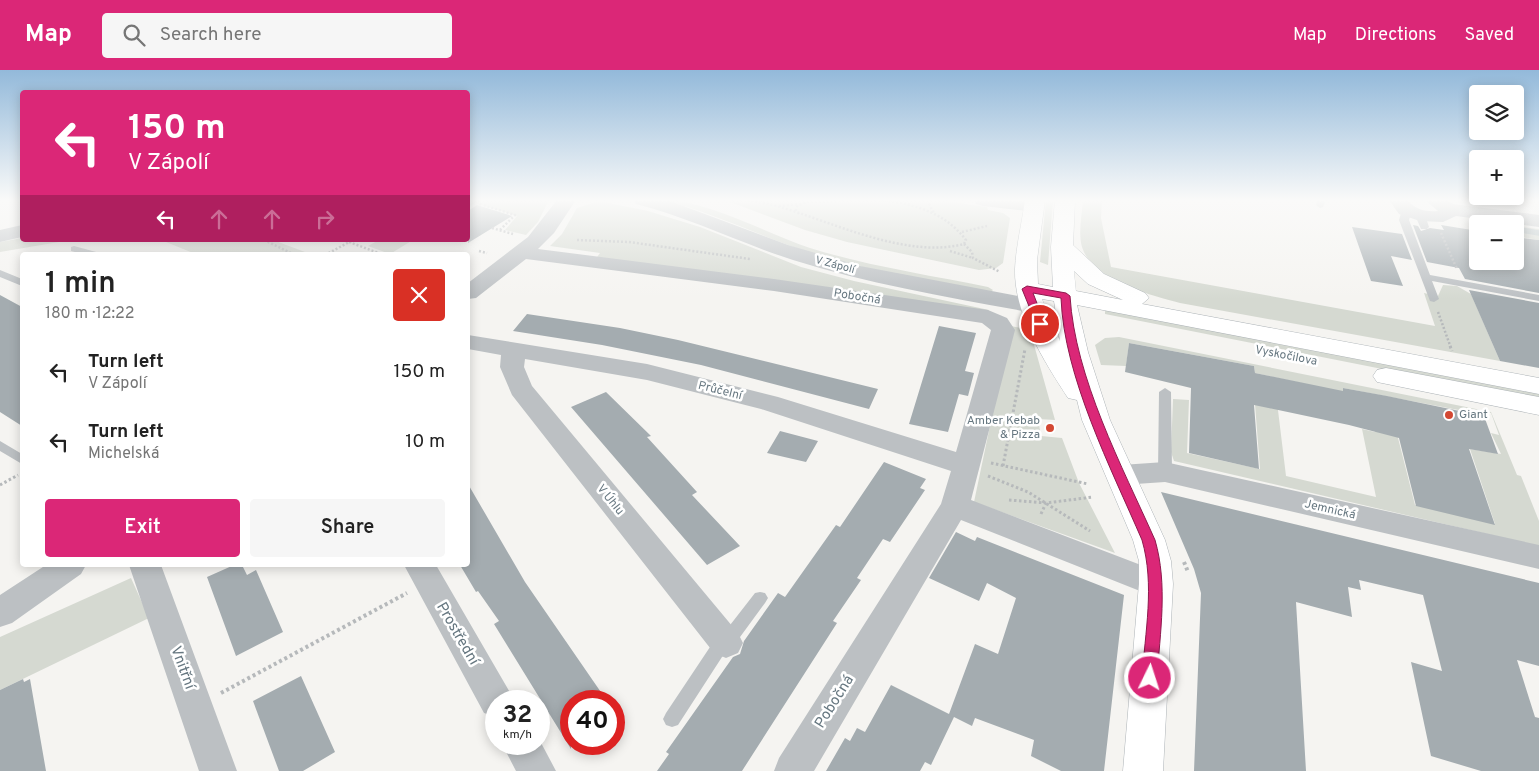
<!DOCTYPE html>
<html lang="en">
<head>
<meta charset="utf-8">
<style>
	:root { --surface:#fff; --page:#f6f6f6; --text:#222; --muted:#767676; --accent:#db2777 }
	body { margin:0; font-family:Overpass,sans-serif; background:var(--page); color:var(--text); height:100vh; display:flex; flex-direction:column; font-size:19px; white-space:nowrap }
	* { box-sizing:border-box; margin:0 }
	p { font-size:16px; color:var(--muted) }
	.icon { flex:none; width:28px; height:28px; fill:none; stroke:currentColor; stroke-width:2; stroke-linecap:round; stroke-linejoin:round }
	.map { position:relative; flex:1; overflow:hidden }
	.details { position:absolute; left:20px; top:182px; width:450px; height:315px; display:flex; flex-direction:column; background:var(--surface); border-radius:5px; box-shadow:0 2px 12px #0003 }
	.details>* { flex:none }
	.hud { position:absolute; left:20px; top:20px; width:450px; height:152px; border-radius:5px; box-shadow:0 2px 12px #0003; background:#db2777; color:#fff; overflow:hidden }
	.buttons { position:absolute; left:1469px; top:15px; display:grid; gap:10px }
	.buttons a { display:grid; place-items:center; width:55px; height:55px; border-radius:5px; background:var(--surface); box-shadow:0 2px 12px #0003; font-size:25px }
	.speed { position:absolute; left:485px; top:620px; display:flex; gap:10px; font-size:25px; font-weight:700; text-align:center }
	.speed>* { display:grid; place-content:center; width:65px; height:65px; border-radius:50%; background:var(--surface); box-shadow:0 2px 12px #0003; line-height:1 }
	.speed small { font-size:12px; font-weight:400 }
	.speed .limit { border:8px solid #d22; background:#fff; color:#111 }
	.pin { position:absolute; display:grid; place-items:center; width:42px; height:42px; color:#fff; margin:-21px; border:2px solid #fff; border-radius:50%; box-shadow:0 1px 5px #0007 }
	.me { position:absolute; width:55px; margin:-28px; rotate:4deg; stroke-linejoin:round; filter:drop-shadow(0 0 4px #0008) }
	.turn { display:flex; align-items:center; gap:18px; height:105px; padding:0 25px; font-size:22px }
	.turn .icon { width:65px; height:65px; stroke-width:2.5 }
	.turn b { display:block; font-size:35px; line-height:42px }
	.lanes { display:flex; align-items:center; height:48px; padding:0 25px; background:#0003; justify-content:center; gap:25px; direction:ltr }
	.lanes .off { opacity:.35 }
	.round { display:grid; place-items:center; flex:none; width:52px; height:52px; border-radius:5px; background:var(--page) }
	.headline { display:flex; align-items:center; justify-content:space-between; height:85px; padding:0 25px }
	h1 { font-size:30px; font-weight:600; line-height:38px }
	.action { display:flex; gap:10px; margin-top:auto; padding:10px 25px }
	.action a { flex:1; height:58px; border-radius:5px; background:var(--accent); color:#fff; font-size:20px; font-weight:600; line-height:58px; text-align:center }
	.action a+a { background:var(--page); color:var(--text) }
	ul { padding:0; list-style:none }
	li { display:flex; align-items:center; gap:15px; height:70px; padding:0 25px }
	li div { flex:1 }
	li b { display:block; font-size:19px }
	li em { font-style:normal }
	header { display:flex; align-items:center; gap:30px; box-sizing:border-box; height:70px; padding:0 25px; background:var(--accent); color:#fff }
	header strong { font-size:24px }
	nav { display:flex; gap:28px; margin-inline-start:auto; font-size:18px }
	.search { width:350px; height:45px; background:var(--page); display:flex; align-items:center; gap:12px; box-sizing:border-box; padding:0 18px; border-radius:5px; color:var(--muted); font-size:19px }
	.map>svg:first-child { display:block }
	.green { fill:#d5d9d1 }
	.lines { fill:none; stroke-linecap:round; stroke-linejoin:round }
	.stream { stroke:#b4c1c4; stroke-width:5.5 }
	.building { fill:#a4acb0 }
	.secondary-casing { stroke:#aeb4b8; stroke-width:1 }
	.path-far2 { stroke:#b6b9bb; stroke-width:2.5; stroke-dasharray:2 2; stroke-linecap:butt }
	.path-far1 { stroke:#b6b9bb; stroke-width:3; stroke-dasharray:2.5 2.5; stroke-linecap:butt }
	.path { stroke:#b6b9bb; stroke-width:4; stroke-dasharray:3 3; stroke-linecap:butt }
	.lane { fill:#bcc0c3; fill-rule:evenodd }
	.street { fill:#bcc0c3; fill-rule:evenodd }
	.secondary { fill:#fff; fill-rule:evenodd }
	.route { fill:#db2777; stroke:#8e194d }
	.poi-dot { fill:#d34833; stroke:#fff; stroke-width:2 }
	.labels { text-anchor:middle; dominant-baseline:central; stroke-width:5; stroke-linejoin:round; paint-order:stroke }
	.far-street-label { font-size:11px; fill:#667780; stroke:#fff }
	.street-label { font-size:12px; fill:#667780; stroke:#fff }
	.poi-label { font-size:12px; fill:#667780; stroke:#fff; text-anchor:start }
	.near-street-label { font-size:15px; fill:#667780; stroke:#fff }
</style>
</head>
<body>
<header>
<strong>Map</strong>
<div class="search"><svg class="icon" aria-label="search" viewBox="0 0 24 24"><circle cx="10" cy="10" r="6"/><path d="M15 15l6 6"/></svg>Search here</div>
<nav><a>Map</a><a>Directions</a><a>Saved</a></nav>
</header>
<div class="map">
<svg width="1539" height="701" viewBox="0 0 1539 701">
	<rect width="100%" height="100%" fill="#f5f4f1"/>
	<!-- green -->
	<path class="green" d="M468 130H545L548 132 538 152 526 165 505 160 517 146 475 133 468 137Z
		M662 130C708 130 765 163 810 178 868 196 929 205 988 217L993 220 991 222C929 210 865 201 805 181 757 165 712 142 662 130Z
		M725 130H938L987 137 988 140 1003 143 1010 148 1003 193 996 198 979 200 847 172 805 160Z
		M1046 130H1053L1048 195 1040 192Z
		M1083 130H1102L1101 148 1111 197 1435 256 1424 223 1438 226 1443 215 1457 216 1471 224 1500 291 1180 233C1151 225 1092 211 1082 177 1078 163 1082 144 1083 130Z
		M599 131 648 141 700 157 801 197 854 211 989 240 987 244 595 190 600 183 550 176 562 164 577 138Z
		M1515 156 1539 159V170L1515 166Z
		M22 168V170H71L0 182V172Z
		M161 170H273L313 185H198Z
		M379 170H413L390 184 368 176Z
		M1105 240 1539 324V330L1105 244Z
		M1011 256 1021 258 1031 264 1055 350 1038 349 1041 366 1062 368 1079 413 1115 483 974 432Z
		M1119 267 1491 342 1517 405 1521 406 1539 451V476L1174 391 1171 382 1173 329 1189 330 1187 383 1260 399 1255 334 1277 332 1286 406 1376 427 1362 359 1375 362 1373 352 1397 364 1415 435 1495 454 1470 379 1501 384 1491 363 1499 365 1491 343 1468 338 1469 342 1343 318V322L1255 303 1254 296 1129 273 1126 296 1101 295 1095 275 1105 268Z
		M131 508 149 548 0 620V567Z"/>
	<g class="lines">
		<!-- stream -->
		<path class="stream" d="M1515 159 1539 163"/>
	</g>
	<!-- building -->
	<path class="building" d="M477 135 512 146 468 173V141Z
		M1413 155 1418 156 1421 161 1430 158 1444 160 1441 155 1478 161V191H1515V167L1539 170V223L1465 209 1459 198 1427 192Z
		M1352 157 1402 164 1412 190 1391 186 1403 216 1371 211Z
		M1469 220 1539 233V298L1500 291Z
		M0 225 22 237V356L0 342Z
		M527 244 620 258 678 270 878 319 869 339 701 295 602 275 513 261Z
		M939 256 976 263 965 301 974 303 968 326 959 324 948 362 909 354Z
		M1129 273 1254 296 1255 303 1343 321V318L1387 326 1484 346 1498 384 1469 379 1495 455 1416 436 1399 368 1349 355 1254 335 1259 399 1189 383 1191 318 1125 302Z
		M606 322 651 366 647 367 697 422 692 425 740 476 707 495 571 337Z
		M780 361 818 371 806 392 767 383Z
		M884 392 926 409 920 418 925 420 890 472 883 469 857 508 861 510 833 551 837 553 742 701H657L669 684 666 682 733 587 740 584 744 571 778 523 785 527 836 455 840 457Z
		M468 414 525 512 607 631H571V679L494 554 499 551 478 521 476 522 460 495H468Z
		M1161 422 1539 513V596L1517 590 1535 647 1539 648V701H1481L1431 686 1411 592 1442 601 1423 525 1359 510 1361 520 1348 517 1352 547 1296 532 1306 701H1194L1201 523 1194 499Z
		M956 462 975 471 977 467 1124 525 1104 701H1061L1031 686 1034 670 975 648 972 656 954 647 931 695 925 692 920 701H826L845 668 850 671 857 658 865 662 891 615 949 644 975 574 998 584 1016 528 987 513 979 531 929 508Z
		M234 495H242L247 505 256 500 283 562 236 586 207 507Z
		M301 606 335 682 303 701H279L253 631Z
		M23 609 24 612 30 609 46 701H0V620Z"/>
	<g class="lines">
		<!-- secondary casing -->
		<g class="secondary-casing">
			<path id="secondary" d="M1025 130H1045L1037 190 1038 214 1053 217 1051 177 1055 130H1075L1073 175 1104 204 1145 223 1149 228 1142 234 1539 308V324L1077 235 1088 282 1110 350 1165 470 1171 491 1173 514 1163 701H1123L1139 514V491L1133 470 1082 350 1077 330 1068 328C1044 291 1014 244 1015 199 1016 176 1022 153 1025 130ZM1074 201 1088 214 1123 230 1076 221ZM1042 229 1054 231 1060 271Z
				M1386 298 1539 327V345L1377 312 1373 306 1377 300Z"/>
		</g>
		<!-- path-far2 -->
		<path class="path-far2" d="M479 130 480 134 515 145 500 160
			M747 130C757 133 767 133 777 136 833 152 906 189 964 174L966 170C945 142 912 133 879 130
			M927 130 935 145
			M722 131 724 130
			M779 136 800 134
			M799 144 796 140 797 136 807 132 873 130
			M492 158 513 164
			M962 162 987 156
			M1441 163 1457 199
			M264 170 295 185
			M577 170 629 172 750 189
			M349 172 384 185
			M964 174 972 182 973 188 1000 202
			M479 181 487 183
			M950 181 973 188
			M325 185 353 170
			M1438 242 1451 278"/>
		<!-- path-far1 -->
		<path class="path-far1" d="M1450 276 1452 281
			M991 393 1088 414
			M1003 396 1025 279
			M988 406 1028 422 1090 461
			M0 415 18 405
			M1009 430 1046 433 1093 427
			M1041 444 1046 433"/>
		<!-- path -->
		<path class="path" d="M1184 492 1188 502
			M221 623 407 523"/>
		<!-- lane -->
		<path class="lane" d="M1317 130H1326L1323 137 1320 138 1316 135Z
			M1407 137 1412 140 1409 150 1430 205 1539 225V231L1432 211 1439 229 1434 232 1430 231 1399 150 1402 140Z
			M1420 142 1425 145 1429 157 1427 159H1421L1415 145Z
			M74 176 100 183 102 185H86L71 181V177Z
			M0 200 22 209V216L0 207Z
			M1165 318 1171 322 1172 402 1170 405H1160L1158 402 1159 322Z
			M0 371 22 384V394L0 381Z
			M760 522 765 523 768 528 765 533 732 578 722 587 678 655 672 657 666 655 663 649 666 643 710 577 720 568 755 523Z"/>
		<!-- street -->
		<path class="street" d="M557 130H576L554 163 538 179 774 209 988 240 1007 248 1015 260 971 430 1167 505 1172 514 1167 523 1156 527 1145 523 961 450 814 701H774L779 688 941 434 951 401 761 339 647 310 525 289 524 297 532 316 738 563 743 573 738 583 726 588 714 583 512 325 500 297 501 285 468 279V265L647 294 778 327 956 382 991 260 982 253 774 221 526 189 476 228 468 229V213L528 167Z
			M634 130 670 131 788 175 860 196 1034 229 1042 231 1045 236 1042 241 1034 243C953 228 872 215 793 190 740 173 691 148 636 134Z
			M974 130H1035L1042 132 1044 136 1042 140 1035 142 983 136 976 134Z
			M1389 130H1408C1415 140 1426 142 1438 141L1425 130H1447L1453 134 1539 145V157L1456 146 1443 152 1420 151 1399 144Z
			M22 155V167L0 172V160Z
			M1165 392 1539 475V499L1165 412 1121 415 1111 412 1107 405 1111 398 1121 395Z
			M46 495H86L81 504 12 553 0 557V525Z
			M129 495H161L237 701H199Z
			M404 495H436L515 631H496V647L484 643Z
			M539 669 556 701H516L502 674H539Z"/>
		<!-- secondary -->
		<use href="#secondary" class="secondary"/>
	</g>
	<!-- sky -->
	<linearGradient id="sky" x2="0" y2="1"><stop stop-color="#93b9da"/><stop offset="0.57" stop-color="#fafaf9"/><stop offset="1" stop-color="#fafaf9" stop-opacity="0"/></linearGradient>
	<rect width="1539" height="229" fill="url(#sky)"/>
	<!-- route -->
	<path class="route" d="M1027 216 1066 223 1070 226C1075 308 1122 396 1155 470 1168 515 1160 562 1157 608L1155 612 1150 614 1144 612 1142 608C1145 562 1155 515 1142 470 1111 398 1064 307 1061 228L1033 223 1045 254 1037 256 1022 219Z"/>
	<!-- markers -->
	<g class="poi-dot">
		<circle cx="1449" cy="345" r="5"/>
		<circle cx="1050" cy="358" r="5"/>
	</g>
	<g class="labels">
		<!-- far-street labels -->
		<g class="far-street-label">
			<text transform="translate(835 195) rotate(15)">V Zápolí</text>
		</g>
		<!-- street labels -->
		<g class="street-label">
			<text transform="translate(857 227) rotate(9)">Pobočná</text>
			<text transform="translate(1286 286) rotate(11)">Vyskočilova</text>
			<text transform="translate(720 321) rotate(14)">Průčelní</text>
			<text transform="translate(610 430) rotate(51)">V Úhlu</text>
			<text transform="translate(1330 440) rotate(13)">Jemnická</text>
		</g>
		<!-- poi labels -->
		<g class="poi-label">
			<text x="1459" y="345">Giant</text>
			<text x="1040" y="351" text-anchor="end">Amber Kebab<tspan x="1040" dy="14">&amp; Pizza</tspan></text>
		</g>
		<!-- near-street labels -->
		<g class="near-street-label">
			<text transform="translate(457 564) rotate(60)">Prostřední</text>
			<text transform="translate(182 598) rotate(70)">Vnitřní</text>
			<text transform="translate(835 632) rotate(-58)">Pobočná</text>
		</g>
	</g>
</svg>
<div class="buttons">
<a><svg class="icon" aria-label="layers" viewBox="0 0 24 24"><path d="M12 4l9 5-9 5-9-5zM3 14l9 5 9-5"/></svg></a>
<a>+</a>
<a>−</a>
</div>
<div class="speed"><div>32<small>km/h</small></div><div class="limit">40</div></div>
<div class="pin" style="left:1040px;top:254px;background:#d93025"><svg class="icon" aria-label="arrive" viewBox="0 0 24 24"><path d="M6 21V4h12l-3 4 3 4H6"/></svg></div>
<svg class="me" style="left:1150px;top:608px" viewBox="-20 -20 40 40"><circle r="17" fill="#db2777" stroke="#fff" stroke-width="3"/><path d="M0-11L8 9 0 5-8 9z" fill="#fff"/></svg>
<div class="hud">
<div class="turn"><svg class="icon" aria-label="left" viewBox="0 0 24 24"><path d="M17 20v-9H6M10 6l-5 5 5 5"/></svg><div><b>150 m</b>V Zápolí</div></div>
<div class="lanes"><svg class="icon" aria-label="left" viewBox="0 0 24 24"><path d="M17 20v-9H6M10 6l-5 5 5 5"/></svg><svg class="icon off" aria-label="ahead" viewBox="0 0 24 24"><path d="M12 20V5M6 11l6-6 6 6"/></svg><svg class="icon off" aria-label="ahead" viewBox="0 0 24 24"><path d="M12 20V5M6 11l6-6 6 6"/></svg><svg class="icon off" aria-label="right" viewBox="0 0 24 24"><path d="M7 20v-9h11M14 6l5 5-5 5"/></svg></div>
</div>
<section class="details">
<div class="headline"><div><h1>1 min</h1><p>180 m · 12:22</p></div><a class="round" style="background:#d93025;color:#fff"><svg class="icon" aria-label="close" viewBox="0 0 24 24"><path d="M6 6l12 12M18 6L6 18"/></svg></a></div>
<ul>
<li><svg class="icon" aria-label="left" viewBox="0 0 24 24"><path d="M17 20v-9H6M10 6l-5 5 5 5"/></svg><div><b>Turn left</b><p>V Zápolí</p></div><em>150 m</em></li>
<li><svg class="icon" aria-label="left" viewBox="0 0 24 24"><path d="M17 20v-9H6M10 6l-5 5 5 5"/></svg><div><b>Turn left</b><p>Michelská</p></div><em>10 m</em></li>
</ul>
<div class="action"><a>Exit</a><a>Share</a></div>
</section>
</div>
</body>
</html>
